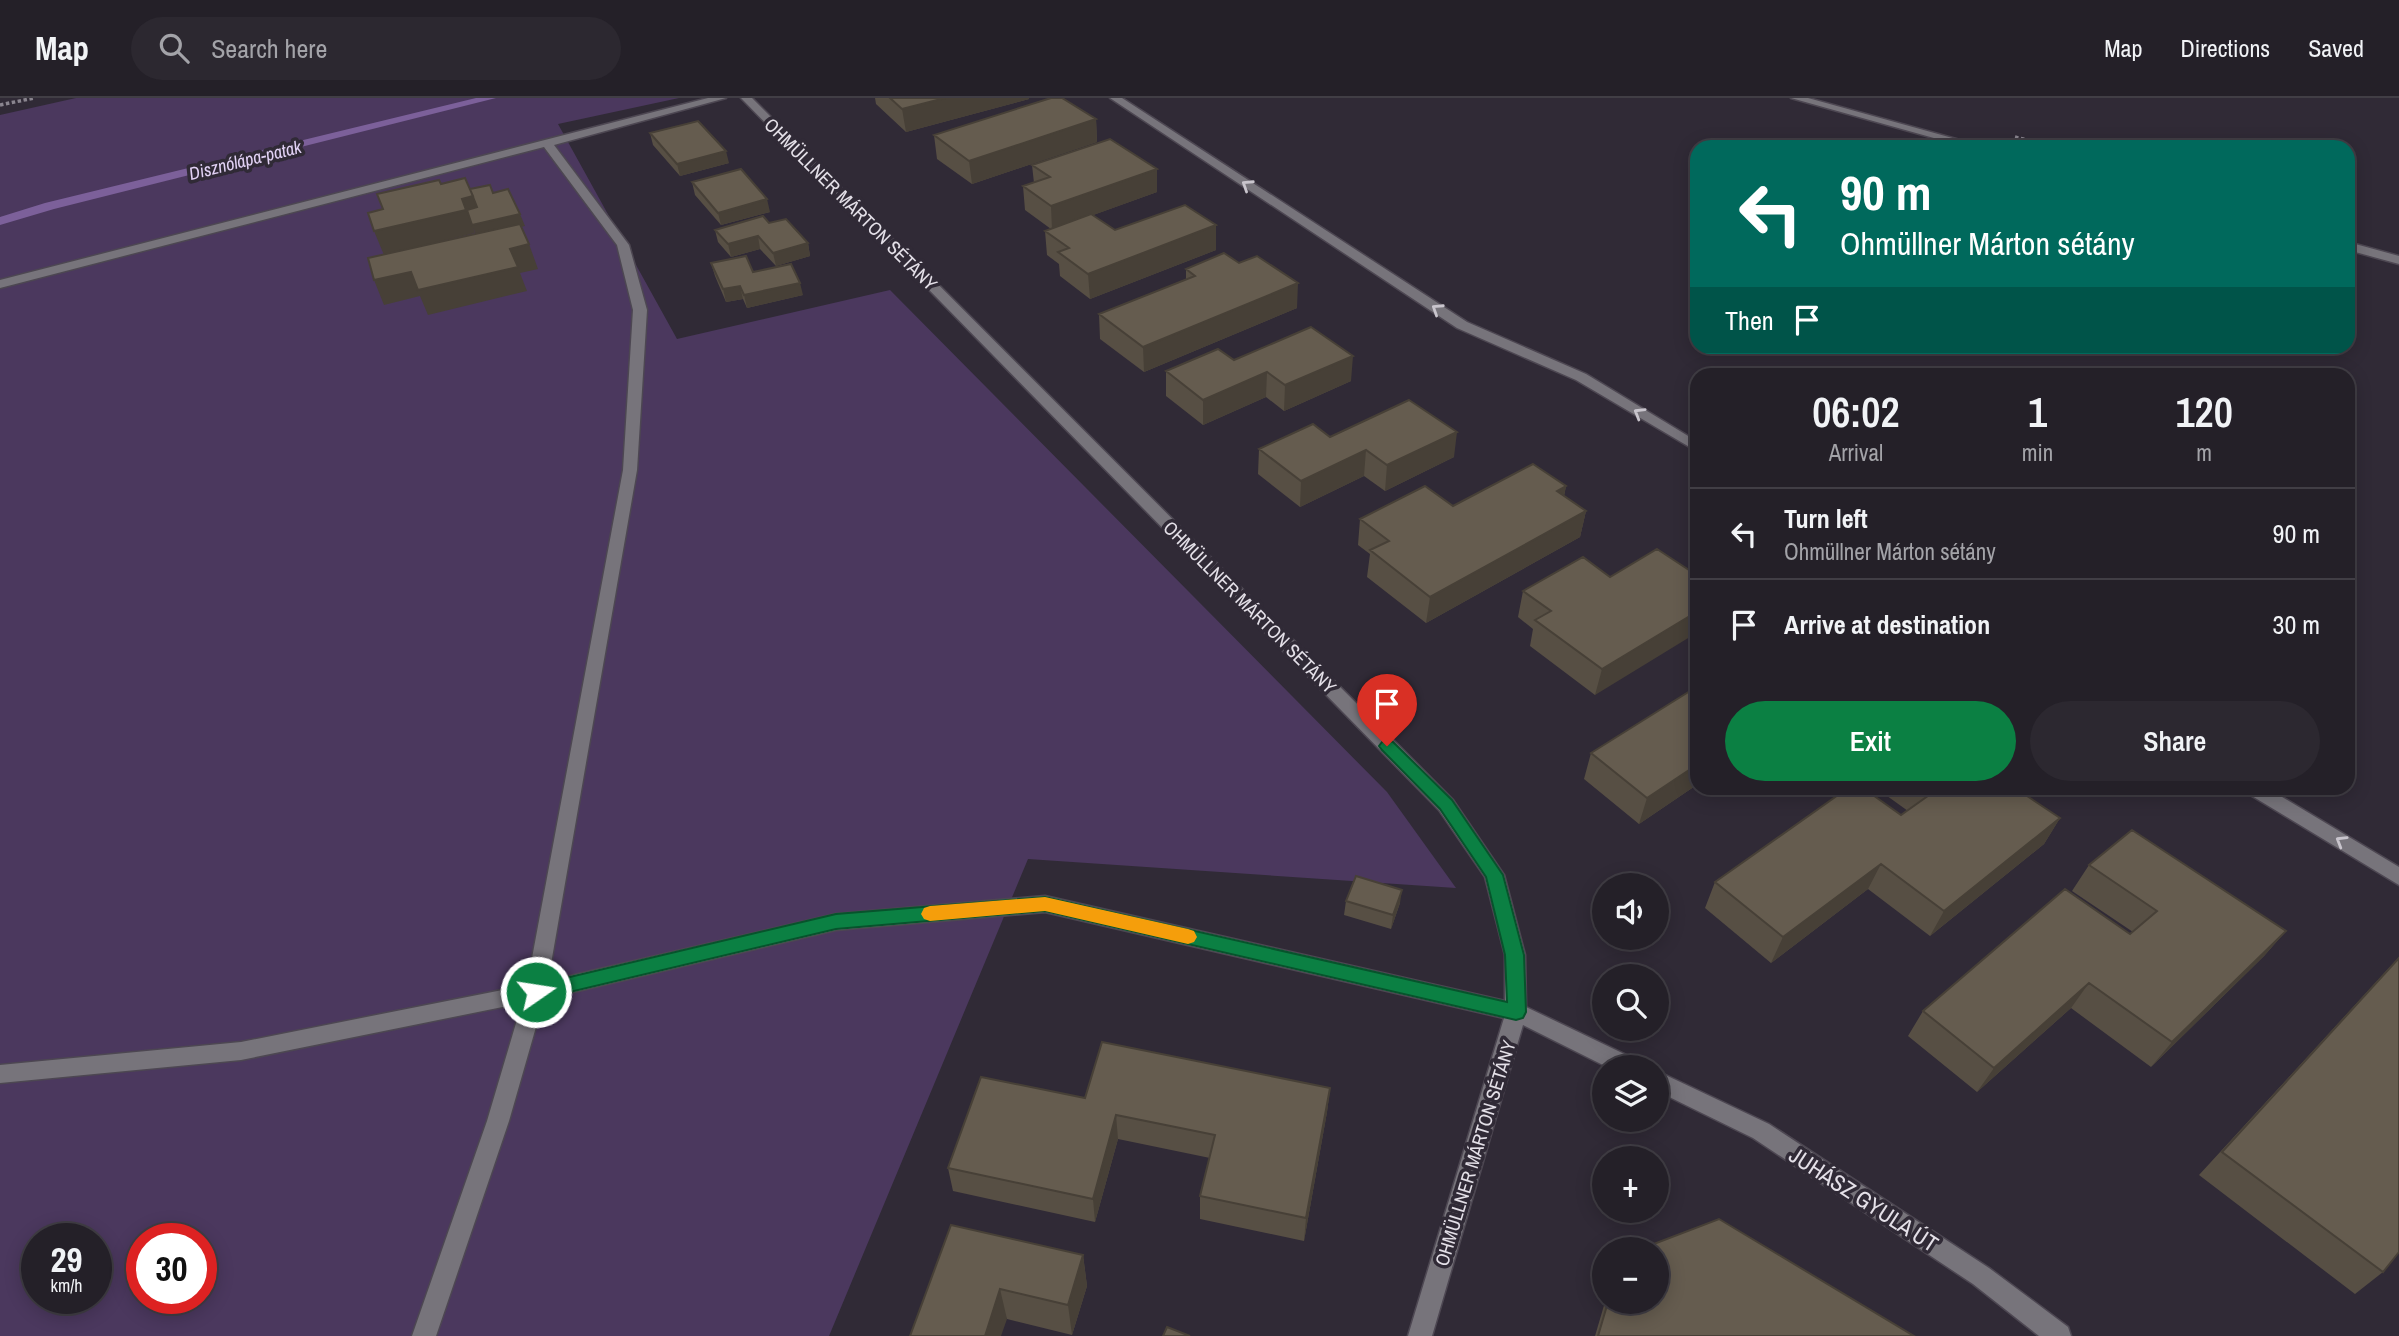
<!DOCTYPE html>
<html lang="en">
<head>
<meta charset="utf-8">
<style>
	:root { --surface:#242028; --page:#2c2830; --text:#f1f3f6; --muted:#a3a3a8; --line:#413e45; --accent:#0b8043 }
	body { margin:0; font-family:"Archivo Narrow",sans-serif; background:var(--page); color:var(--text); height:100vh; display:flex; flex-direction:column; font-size:26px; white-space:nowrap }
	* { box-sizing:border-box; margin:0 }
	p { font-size:23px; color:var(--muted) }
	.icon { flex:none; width:38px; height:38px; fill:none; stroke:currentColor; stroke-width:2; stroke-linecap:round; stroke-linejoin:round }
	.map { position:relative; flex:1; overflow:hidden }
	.side { position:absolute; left:1690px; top:270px; width:665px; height:427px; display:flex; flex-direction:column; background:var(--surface); border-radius:21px; box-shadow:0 4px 18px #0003,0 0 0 2px var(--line) }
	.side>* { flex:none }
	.top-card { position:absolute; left:1690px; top:42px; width:665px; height:214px; border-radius:21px; box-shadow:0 4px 18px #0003,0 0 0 2px var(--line); background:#00695c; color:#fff; overflow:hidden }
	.fabs { position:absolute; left:1592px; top:775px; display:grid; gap:14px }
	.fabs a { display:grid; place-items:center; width:77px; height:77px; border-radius:50%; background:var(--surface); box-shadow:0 4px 18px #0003,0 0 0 2px var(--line); font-size:35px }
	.speed { position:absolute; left:21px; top:1125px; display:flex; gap:14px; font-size:35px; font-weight:700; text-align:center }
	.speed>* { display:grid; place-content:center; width:91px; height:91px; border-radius:50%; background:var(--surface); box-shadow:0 4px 18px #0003,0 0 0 2px var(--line); line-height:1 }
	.speed small { font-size:18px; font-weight:400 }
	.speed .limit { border:10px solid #d22; background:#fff; color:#111 }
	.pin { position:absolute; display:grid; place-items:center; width:60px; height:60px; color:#fff; margin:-72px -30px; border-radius:50% 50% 50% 0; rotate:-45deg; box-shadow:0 0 7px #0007 }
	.pin .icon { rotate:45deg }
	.me { position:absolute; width:77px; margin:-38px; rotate:77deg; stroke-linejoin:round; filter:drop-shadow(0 0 5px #0008) }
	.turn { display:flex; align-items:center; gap:24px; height:147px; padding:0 35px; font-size:32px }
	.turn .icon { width:91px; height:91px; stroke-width:2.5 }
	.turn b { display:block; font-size:49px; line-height:60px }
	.then { display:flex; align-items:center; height:66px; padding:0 35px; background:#0003; gap:14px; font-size:26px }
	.eta { display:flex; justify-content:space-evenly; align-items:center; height:119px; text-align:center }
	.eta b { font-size:42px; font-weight:600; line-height:49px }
	.button { display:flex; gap:14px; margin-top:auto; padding:14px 35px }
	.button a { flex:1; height:80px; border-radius:42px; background:var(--accent); color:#fff; font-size:28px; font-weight:600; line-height:80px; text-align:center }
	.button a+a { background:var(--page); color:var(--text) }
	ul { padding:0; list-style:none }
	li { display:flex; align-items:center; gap:21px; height:91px; padding:0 35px; border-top:2px solid var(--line) }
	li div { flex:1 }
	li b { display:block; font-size:26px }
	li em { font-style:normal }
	header { display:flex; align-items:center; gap:42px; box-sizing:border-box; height:98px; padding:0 35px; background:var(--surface); border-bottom:2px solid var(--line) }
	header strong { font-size:33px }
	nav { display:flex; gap:38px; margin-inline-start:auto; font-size:24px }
	.search { width:490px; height:63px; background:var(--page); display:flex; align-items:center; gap:18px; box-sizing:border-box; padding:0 24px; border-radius:38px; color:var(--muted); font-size:26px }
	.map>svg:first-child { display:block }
	.green { fill:#4b385e; fill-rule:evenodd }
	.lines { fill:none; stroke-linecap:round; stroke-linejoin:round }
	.stream { fill:#7c609a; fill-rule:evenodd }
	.minor-casing { stroke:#4d4752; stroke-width:3 }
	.path { stroke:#8a858f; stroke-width:3.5; stroke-dasharray:3.5 2.5; stroke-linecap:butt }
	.minor { fill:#77747b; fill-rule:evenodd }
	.wall { fill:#574f44 }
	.shaded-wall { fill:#474037 }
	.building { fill:#655c4f; stroke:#474037; stroke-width:2 }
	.oneway { stroke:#c9c5cd }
	.route { fill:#0b8043; stroke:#07532c; stroke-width:2 }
	.slow { fill:#f59e0b }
	.labels { text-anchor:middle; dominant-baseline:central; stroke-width:7; stroke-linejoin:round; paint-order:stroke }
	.far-water-label { font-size:18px; font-style:italic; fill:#e2d2f5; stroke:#302a36 }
	.street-label { font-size:19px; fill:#e4e0e8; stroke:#302a36 }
	.near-street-label { font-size:23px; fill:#e4e0e8; stroke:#302a36 }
</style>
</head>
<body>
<header>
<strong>Map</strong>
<div class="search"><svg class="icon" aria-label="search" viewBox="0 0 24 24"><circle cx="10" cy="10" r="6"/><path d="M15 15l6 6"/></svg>Search here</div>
<nav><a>Map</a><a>Directions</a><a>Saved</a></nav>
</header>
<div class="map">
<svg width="2399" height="1238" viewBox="0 0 2399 1238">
	<rect width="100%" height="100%" fill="#302a36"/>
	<!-- green -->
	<path class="green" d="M76 0H679L558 26 677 241 890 192 1387 694 1456 790 1028 761 829 1238H0V17ZM37 1141H96V1200H37ZM142 1141H201V1200H142Z"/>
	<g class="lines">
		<!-- stream -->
		<path class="stream" d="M476 0H496L54 111 0 127V119L45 105Z"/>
		<!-- minor casing -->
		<g class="minor-casing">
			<path id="minor" d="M708 0H726L554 47 629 147 647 212 637 372 548 883 836 816 1045 798 1505 903V857L1485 779 1439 712 741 0H752L1453 702 1504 777 1525 857 1526 909 1639 963 1641 970H1609L1523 927 1432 1238H1408L1504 920 1045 814 836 832 544 901 509 1023 436 1238H412L487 1023 522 905 241 962 0 985V967L241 944 527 887 623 372 633 212 617 147 544 49 0 190V182Z
				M1110 0H1122L1467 224 1586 276 1698 344V354L1576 282 1457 230Z
				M1791 0H1808L1985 49H1966Z
				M2348 144 2399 158V166L2348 152Z
				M2244 690H2267L2399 769V787L2247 695Z
				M1657 973 1769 1026 1989 1170 2068 1229 2071 1238H2039L1973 1186 1753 1040 1657 993Z"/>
		</g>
		<!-- path -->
		<path class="path" d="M0 7 34 0
			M2015 39 2055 49"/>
		<!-- minor -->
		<use href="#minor" class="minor"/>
	</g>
	<!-- wall -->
	<path class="wall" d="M875 0H1029V1L906 34 876 6Z
		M1096 21 1097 44 972 86 937 61 934 37Z
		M650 35 729 65 680 78 653 47Z
		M1032 67 1157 94 1093 117 1115 132 1216 127V152L1090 201 1060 178 1059 166 1047 157 1045 133 1051 131 1025 112 1023 88 1034 85Z
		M692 84 770 114 721 127 695 97Z
		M769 125 808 145 810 158 776 168 760 151 731 159 718 144 715 132Z
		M711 165 753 174 803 197 747 210 743 201 726 204 715 178Z
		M1186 171 1297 210 1144 274 1100 241 1099 216 1186 181Z
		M1234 262 1351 283 1284 313 1266 299 1203 327 1166 298V273Z
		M1330 339 1454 359 1385 393 1364 378 1300 409 1258 376 1259 351Z
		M1566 388 1564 398 1586 413 1580 439 1426 525 1367 479 1370 456 1358 447 1360 421 1453 408Z
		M1698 478 1595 597 1530 548 1533 531 1518 519 1523 493 1610 479Z
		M1698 588V686L1639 726 1584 681 1591 655Z
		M1876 690H2015L2060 720 2044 746 1930 838 1868 791 1771 865 1705 810 1715 784 1901 717 1908 713Z
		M2089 767 2286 833 2264 858 2151 969 2071 910 1977 994 1908 938 1923 913 2130 836 2133 834 2072 793Z
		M1346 803 1400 805 1391 831 1344 817Z
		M2399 859V1154L2383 1174 2355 1196 2199 1077Z
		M1330 990 1327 1014 1304 1143 1200 1121V1098L1210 1060 1118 1041 1095 1124 953 1093 948 1070 1085 1000Z
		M951 1127 1083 1157 1087 1188 1072 1237 1007 1221Z
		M1605 1204H1657L1914 1238H1595Z"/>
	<!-- shaded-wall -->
	<path class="shaded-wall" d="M945 0H1029V1L906 34 902 11Z
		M1096 21 1097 44 972 86 969 63Z
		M726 53 729 65 680 78 677 66Z
		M1157 71V94L1052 132 1051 108Z
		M473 98 482 122 471 124 475 135 384 157 374 133 462 101Z
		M767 101 770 114 721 127 718 115Z
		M520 116 525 128 477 139 472 127Z
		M1216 127V152L1090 201 1088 176Z
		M758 138 760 151 731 159 728 146Z
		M808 145 810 158 776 168 773 155Z
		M529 146 538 171 520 175 527 193 428 217 420 198 384 207 374 182Z
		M800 185 803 197 747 210 744 197Z
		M1298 185 1297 210 1144 274 1143 249Z
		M740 188 743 201 726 204 723 191Z
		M1353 258 1351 283 1284 313 1285 287Z
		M1267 274 1266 299 1203 327V302Z
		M1457 334 1454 359 1385 393 1387 367Z
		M1366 352 1364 378 1300 409 1301 383Z
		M1566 388 1561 414 1557 393Z
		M1586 413 1580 439 1426 525 1430 499Z
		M1698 513V534L1595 597 1602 571Z
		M1698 666V686L1639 726 1647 700Z
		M2060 720 2044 746 1930 838 1944 813Z
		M1881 766 1868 791 1771 865 1783 839Z
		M1402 792 1400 805 1391 831 1393 817Z
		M2286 833 2264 858 2151 969 2172 944Z
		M2089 885 2071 910 1977 994 1994 970Z
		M1330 990 1327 1014 1304 1143 1306 1120Z
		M1116 1017 1118 1041 1095 1124 1093 1101Z
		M1083 1157 1087 1188 1072 1237 1068 1207Z
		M1000 1191 1007 1221 1001 1238H985Z"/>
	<!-- building -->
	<path class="building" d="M890 0H945L902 11Z
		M1051 0H1062L1096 21 969 63 934 37Z
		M698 23 726 53 677 66 650 35Z
		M1110 41 1157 71 1051 108 1023 88 1050 79 1032 67Z
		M741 71 767 101 718 115 692 84Z
		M465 80 473 98 462 101 466 112 374 133 368 115 383 111 377 96 439 82 441 86Z
		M490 87 493 95 508 91 520 116 472 127 467 112 477 109 470 91Z
		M1185 107 1216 127 1088 176 1058 154 1069 150 1045 133 1091 116 1115 132Z
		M763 118 769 125 786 121 808 145 773 155 758 138 728 146 715 132Z
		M520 126 529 146 510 151 518 169 418 192 411 174 374 182 368 160Z
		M1224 155 1239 165 1257 158 1298 185 1143 249 1099 216 1195 178 1186 171Z
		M746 158 753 174 791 166 800 185 744 197 740 188 723 191 711 165Z
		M1311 229 1353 258 1285 287 1267 274 1203 302 1166 273 1218 251 1234 262Z
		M1409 302 1457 334 1387 367 1366 352 1301 383 1259 351 1313 326 1330 339Z
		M1533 366 1566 388 1557 393 1586 413 1430 499 1370 452 1389 443 1360 421 1425 388 1453 408Z
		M1657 451 1698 478V513L1602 571 1535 522 1551 513 1523 493 1583 459 1610 479Z
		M1698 588V666L1647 700 1591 655Z
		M1848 690H1863L1901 717 1932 695 1925 690H2015L2060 720 1944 813 1881 766 1783 839 1715 784Z
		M2132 732 2286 833 2172 944 2089 885 1994 970 1923 913 2065 791 2130 836 2157 813 2089 767Z
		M1356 778 1402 792 1393 817 1346 803Z
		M2399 860V1154L2383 1174 2222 1054Z
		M1102 944 1330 990 1306 1120 1200 1098 1215 1037 1116 1017 1093 1101 948 1070 981 979 1085 1000Z
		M1719 1121 1914 1238H1598L1608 1204H1657V1152H1638Z
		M951 1127 1083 1157 1068 1207 1000 1191 985 1238H910Z
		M1167 1229 1190 1238H1163Z"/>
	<!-- one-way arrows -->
	<defs><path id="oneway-chevron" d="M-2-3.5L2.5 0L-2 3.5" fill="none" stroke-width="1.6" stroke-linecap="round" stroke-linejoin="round" transform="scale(1.75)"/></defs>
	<g class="oneway">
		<use href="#oneway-chevron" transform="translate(1247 87) rotate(-147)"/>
		<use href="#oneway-chevron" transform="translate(1437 211) rotate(-147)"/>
		<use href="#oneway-chevron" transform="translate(1639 315) rotate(-149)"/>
		<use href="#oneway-chevron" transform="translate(2341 743) rotate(-149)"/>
	</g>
	<!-- route -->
	<path class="route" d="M1387 642 1393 644 1452 702 1503 777 1524 857 1526 914 1523 920 1516 922 1045 813 836 831 536 902 529 900 527 894 529 889 536 887 836 816 1045 799 1507 904 1505 857 1486 779 1440 711 1382 652 1379 648 1382 644Z"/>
	<!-- slow -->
	<path class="slow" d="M1045 799 1188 831 1194 833 1197 839 1194 844 1188 846 1045 813 930 823 924 821 921 816 924 810 930 808Z"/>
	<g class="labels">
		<!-- far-water labels -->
		<g class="far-water-label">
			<text transform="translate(245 62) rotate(-14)">Disznólápa-patak</text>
		</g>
		<!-- street labels -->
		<g class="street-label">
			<text transform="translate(851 106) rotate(45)">OHMÜLLNER MÁRTON SÉTÁNY</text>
			<text transform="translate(1250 509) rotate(45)">OHMÜLLNER MÁRTON SÉTÁNY</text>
			<text transform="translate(1475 1055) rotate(-73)">OHMÜLLNER MÁRTON SÉTÁNY</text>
		</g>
		<!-- near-street labels -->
		<g class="near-street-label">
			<text transform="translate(1864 1101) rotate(33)">JUHÁSZ GYULA ÚT</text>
		</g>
	</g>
</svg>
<div class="fabs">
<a><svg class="icon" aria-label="sound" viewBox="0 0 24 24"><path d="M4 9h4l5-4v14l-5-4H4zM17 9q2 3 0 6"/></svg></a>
<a><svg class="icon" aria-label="search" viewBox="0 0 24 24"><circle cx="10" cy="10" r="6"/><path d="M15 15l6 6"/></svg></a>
<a><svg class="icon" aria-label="layers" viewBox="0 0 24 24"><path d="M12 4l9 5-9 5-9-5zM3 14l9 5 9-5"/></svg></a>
<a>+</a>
<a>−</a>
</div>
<div class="speed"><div>29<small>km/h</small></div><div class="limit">30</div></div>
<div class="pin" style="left:1387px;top:648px;background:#d93025"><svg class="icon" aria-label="arrive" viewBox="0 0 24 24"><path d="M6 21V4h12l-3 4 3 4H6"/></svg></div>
<svg class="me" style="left:536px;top:894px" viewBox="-20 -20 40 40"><circle r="17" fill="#0b8043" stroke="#fff" stroke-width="3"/><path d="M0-11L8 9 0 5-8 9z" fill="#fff"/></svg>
<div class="top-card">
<div class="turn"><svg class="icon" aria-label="left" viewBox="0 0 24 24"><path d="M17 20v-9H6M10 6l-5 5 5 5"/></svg><div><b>90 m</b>Ohmüllner Márton sétány</div></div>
<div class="then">Then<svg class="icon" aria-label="arrive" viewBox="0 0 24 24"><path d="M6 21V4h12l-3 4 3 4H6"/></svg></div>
</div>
<section class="side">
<div class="eta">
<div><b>06:02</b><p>Arrival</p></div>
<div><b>1</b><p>min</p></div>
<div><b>120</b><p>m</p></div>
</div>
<ul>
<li><svg class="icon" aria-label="left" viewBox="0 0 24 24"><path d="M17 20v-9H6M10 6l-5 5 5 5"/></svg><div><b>Turn left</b><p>Ohmüllner Márton sétány</p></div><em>90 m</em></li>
<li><svg class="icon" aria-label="arrive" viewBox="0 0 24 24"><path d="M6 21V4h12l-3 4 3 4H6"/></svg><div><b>Arrive at destination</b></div><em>30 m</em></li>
</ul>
<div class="button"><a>Exit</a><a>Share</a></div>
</section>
</div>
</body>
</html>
